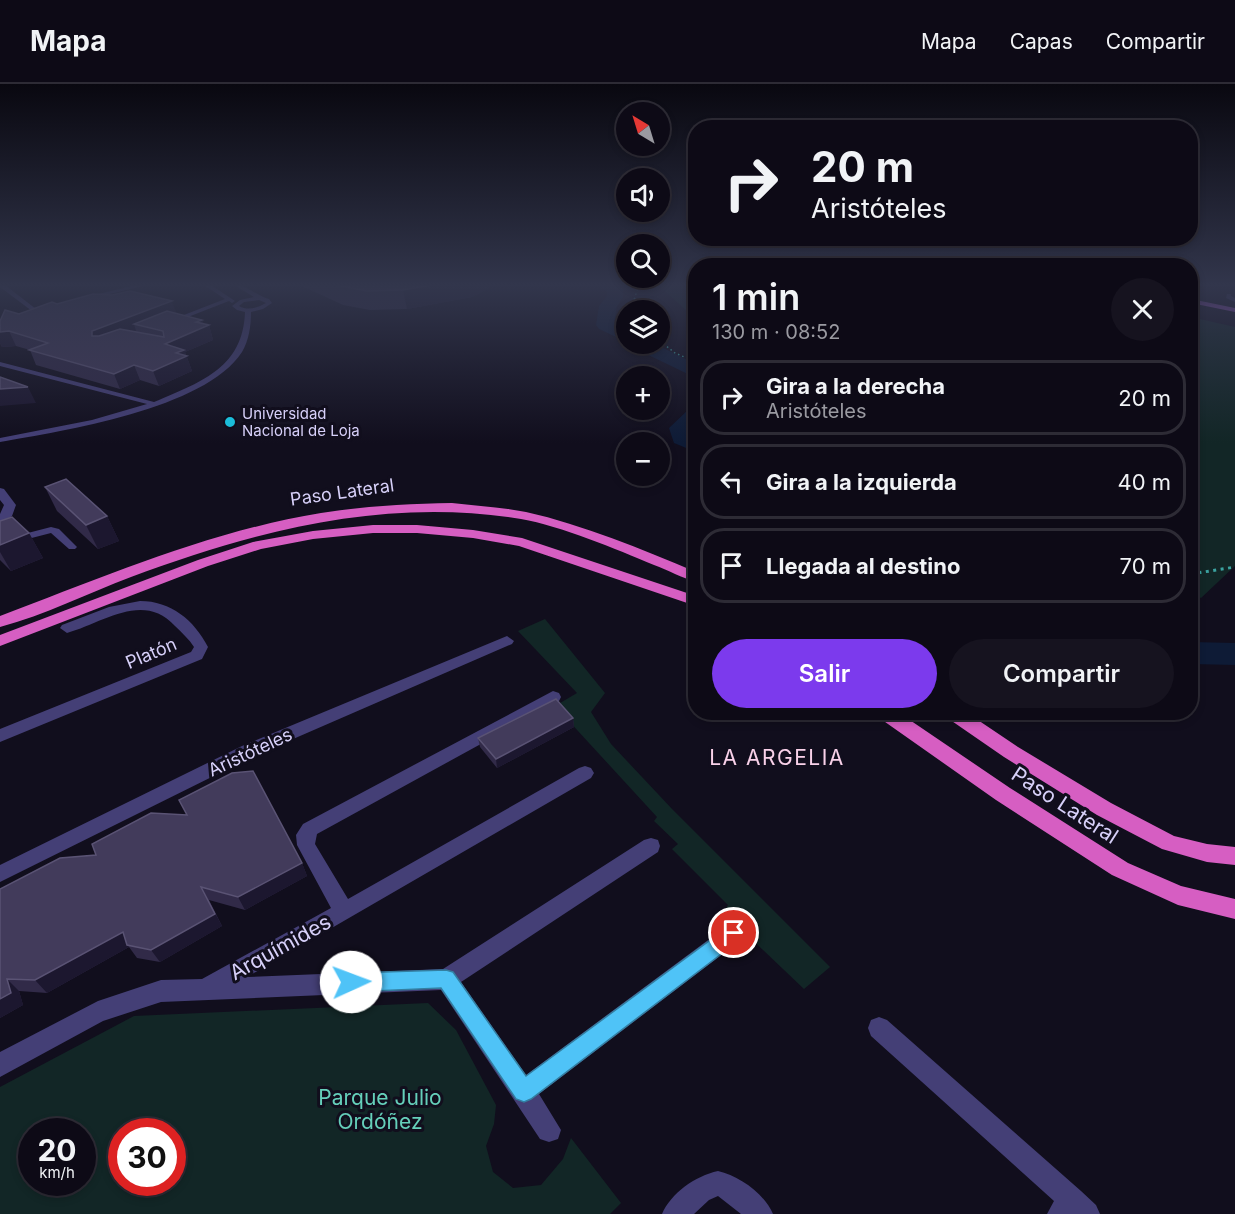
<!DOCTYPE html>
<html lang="es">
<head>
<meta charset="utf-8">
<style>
	:root { --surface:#0d0a16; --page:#16131f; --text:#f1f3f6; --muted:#9a9aa1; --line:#2d2b35; --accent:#7c3aed }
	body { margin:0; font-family:Inter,sans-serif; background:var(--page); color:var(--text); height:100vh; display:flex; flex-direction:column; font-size:22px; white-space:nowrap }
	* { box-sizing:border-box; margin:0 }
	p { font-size:20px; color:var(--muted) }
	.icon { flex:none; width:33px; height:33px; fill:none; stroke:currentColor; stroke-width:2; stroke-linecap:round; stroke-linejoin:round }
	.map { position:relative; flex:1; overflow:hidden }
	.details { position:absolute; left:688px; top:174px; width:510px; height:462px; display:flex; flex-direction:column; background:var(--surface); border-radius:24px; box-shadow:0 3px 9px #0003,0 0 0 2px var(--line) }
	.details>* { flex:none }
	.hud { position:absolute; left:688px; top:36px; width:510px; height:126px; border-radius:24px; box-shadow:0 3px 9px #0003,0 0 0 2px var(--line); background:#0d0a16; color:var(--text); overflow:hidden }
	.needle { width:39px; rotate:322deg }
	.fabs { position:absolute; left:616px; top:18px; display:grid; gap:12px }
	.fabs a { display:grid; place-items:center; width:54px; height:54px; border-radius:50%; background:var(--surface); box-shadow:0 3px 9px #0003,0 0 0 2px var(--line); font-size:30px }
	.speed { position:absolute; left:18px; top:1034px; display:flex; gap:12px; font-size:30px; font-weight:700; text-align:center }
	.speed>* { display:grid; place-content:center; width:78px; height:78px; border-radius:50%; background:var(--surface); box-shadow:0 3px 9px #0003,0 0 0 2px var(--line); line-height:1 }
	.speed small { font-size:15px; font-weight:400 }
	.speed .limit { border:9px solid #d22; background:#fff; color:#111 }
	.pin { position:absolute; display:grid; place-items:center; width:51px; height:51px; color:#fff; margin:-26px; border:3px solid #fff; border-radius:50%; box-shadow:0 2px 6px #0007 }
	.me { position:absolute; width:66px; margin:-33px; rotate:88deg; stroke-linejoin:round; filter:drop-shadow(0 0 4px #0008) }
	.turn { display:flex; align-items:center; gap:21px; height:126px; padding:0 24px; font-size:27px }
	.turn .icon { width:78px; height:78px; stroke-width:2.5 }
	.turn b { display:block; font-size:42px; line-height:51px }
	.round { display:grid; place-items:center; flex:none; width:63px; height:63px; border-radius:32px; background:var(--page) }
	.summary { display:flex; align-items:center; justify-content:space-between; height:102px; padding:0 24px }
	h1 { font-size:36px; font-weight:600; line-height:45px }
	.button { display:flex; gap:12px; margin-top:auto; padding:12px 24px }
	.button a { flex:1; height:69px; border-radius:36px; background:var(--accent); color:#fff; font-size:24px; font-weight:600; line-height:69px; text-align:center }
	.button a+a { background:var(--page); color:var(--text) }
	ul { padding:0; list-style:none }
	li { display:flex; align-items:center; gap:18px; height:75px; margin:0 12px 9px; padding:0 12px; border:3px solid var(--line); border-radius:24px }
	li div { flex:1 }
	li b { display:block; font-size:22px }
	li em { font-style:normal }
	header { display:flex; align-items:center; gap:36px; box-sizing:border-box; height:84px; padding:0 30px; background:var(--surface); border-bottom:2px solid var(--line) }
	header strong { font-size:28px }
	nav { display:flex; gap:33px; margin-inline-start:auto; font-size:21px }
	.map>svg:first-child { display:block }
	.green { fill:#122626; fill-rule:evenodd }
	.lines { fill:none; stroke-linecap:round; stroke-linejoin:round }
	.river { fill:#0e1b36; fill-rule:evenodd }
	.path-far1 { stroke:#3ba2a0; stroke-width:1.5; stroke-dasharray:1.5 3; stroke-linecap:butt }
	.path { stroke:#3ba2a0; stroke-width:3; stroke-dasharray:3 4.5; stroke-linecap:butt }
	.service { fill:#443f76; fill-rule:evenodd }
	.minor { fill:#443f76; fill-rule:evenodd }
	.primary { fill:#c064ec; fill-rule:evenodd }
	.trunk { fill:#d65ec2; fill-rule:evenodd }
	.wall { fill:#312a48 }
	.shaded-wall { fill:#1c172f }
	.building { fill:#423b5b; stroke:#5a5374; stroke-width:1.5 }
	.route { fill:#4fc3f7; stroke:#337fa1; stroke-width:1.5 }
	.poi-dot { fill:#1bbdda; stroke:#110e1d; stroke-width:2 }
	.labels { text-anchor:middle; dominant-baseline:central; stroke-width:6; stroke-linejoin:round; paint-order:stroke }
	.far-poi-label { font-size:15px; fill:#d7d0f9; stroke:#110e1d; text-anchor:start }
	.street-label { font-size:18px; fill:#d7d0f9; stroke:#110e1d }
	.quarter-label { font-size:21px; letter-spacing:1.5px; fill:#f9d1e9; stroke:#110e1d }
	.near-street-label { font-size:21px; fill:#d7d0f9; stroke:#110e1d }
	.near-park-label { font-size:21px; fill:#65cfba; stroke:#110e1d }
</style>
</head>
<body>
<header>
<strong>Mapa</strong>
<nav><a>Mapa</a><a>Capas</a><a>Compartir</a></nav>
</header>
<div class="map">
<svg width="1235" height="1130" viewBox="0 0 1235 1130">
	<rect width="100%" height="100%" fill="#110e1d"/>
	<!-- green -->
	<path class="green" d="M658 201H696V235Z
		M1191 233 1235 243V482L1201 514 1191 509Z
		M545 535 605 609 591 628 611 660 673 726 830 883 804 905 723 828 728 821 672 765 678 760 654 737 657 733 555 622 577 609 518 547Z
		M428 919 456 946 496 1021 494 1040 486 1062 493 1088 513 1104 541 1101 563 1075 571 1054 621 1119 610 1130H0V1003L134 932ZM32 1047H82V1098H32ZM122 1047H172V1098H122Z"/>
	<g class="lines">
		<!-- river -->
		<path class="river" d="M596 201H618L623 206V213L617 222 614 239 627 245V258L599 245 596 241 599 222 607 212V208Z
			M632 260H655L696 280V294L634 264Z
			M696 324V342L692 346 693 350 696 352V368L674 359 669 344 688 326Z
			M1191 558 1235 559V581L1191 580Z"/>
		<!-- path-far1 -->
		<path class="path-far1" d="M639 201 633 219 634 223 640 226
			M660 257 675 269 696 278"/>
		<!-- path -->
		<path class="path" d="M1191 490 1235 483"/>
		<!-- service -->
		<path class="service" d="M0 201H5L36 225V227H32L0 203Z
			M136 201H147L89 215 86 213Z
			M204 201H211L235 217 232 219 229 217 175 238H171V236L225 215Z
			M234 201C247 201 257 212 269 215L272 219 263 225 251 228C251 242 249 256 242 268 205 325 63 347 0 358V354L92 336 147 320 0 282V278L154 318 159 316C203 297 243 283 245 228L237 226 232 222 240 216 254 213ZM259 216 266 219C257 224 248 227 239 222L244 218Z
			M1227 210H1231V212L1235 214V218L1226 214Z
			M51 443 59 445 77 463 75 465H69L51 449 20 457 0 454V448L20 451Z"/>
		<!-- minor -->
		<path class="minor" d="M0 404 4 405 16 421 12 432 0 441V430L4 421 0 416Z
			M140 517C171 517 194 536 208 563L202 575 0 658V645L191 568 194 563C189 555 182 549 175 542 143 507 103 539 67 549L60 544 62 541 109 523Z
			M507 552 514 557 512 560 254 672 0 798V781L242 662Z
			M553 607 559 609 561 613 559 617 317 750 315 760 348 815 579 684 585 682 591 684 594 689 591 694 247 893 443 885 644 756 651 754 658 756 660 762 658 768 461 898 526 991 727 842 734 840 741 842 744 849 741 856 539 1010 561 1046 558 1055 549 1058 540 1055 441 906 161 918 103 937 0 993V968L98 917 161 896 202 895 331 824 297 761 296 751 303 740Z
			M879 933 887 936 1081 1107 1096 1121 1100 1130H1047L1054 1117 871 952 868 944 871 936Z
			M718 1087C739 1092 764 1109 773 1130H741L718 1112 709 1116 694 1130H662C671 1109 695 1092 718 1087Z"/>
		<!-- primary -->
		<path class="primary" d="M1191 215 1235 224V228L1191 219Z"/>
		<!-- trunk -->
		<path class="trunk" d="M452 419C476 422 502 423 526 428 584 441 641 465 696 488V498C682 494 668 486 654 481 616 465 561 442 521 435 386 413 257 446 131 493 88 509 45 531 0 543V532C104 493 210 447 321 429 364 422 408 420 452 419Z
			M373 441H417L473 446 522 454 696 512V522L519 462 473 454 417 449H373L313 455 261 465 208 482 0 562V551L198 476 253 458 313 447Z
			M875 628H898L1010 704 1128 779 1181 802 1235 815V835L1178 821 1112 791 996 716 878 633Z
			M943 628H966L1018 663 1111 719 1174 752 1207 760 1235 763V781L1207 778 1162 765 1097 731 1004 673 946 633Z"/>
	</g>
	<!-- wall -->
	<path class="wall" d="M300 201H490L489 204 472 213 407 225 370 226 343 221Z
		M57 220 176 230 202 236 203 240 209 241 213 256 185 268 192 287 159 302 140 296 120 305 36 281 30 266 16 262 2 263 0 259 19 230Z
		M45 403 107 432 119 457 98 465 57 427Z
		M0 437 29 449 43 474 11 487 0 476Z
		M573 634 574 643 497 684 480 663 478 654Z
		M302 779 307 792 245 826 209 816 222 842 160 878 137 874 129 863 47 909 19 907 23 921 0 934V805Z"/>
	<!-- shaded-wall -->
	<path class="shaded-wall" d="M431 201H490L489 204 472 213 407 225 403 206Z
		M172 217 177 231 134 240 136 247 98 262 92 252V247Z
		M202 236 204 243 209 241 213 256 185 268 192 287 159 302 153 287 165 260 196 238Z
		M9 247 16 262 2 263 0 259V248Z
		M134 281 140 296 120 305 114 290Z
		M28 303 36 319 0 322V305Z
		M107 432 119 457 98 465 86 441Z
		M29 449 43 474 11 487 0 468V461Z
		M573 634 574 643 497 684 496 675Z
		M302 779 307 792 245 826 238 813Z
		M201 803 222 842 160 878 151 866Z
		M123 848 129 863 47 909 35 896Z
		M7 895 19 907 23 921 0 934V915Z"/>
	<!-- building -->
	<path class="building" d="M336 201H431L403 206 367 207Z
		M130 207 172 217 92 247V252H99L120 245 164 253 163 247 134 240 167 227 202 236 196 238 209 241 165 260 184 266 176 269 187 272 153 287 134 281 114 290 29 266 48 259 9 247 0 248V237L5 226 19 230 52 218 57 220 93 210 112 211Z
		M0 293 28 303 0 305Z
		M66 395 107 432 86 441 45 403Z
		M12 433 29 449 0 461V437Z
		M556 615 573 634 496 675 478 654Z
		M253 687 302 779 238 813 201 803 215 830 151 866 127 861 123 848 35 896 7 895 11 909 0 915V805L60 774 96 771 92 760 151 729 187 731 179 716 232 689Z"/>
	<!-- sky -->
	<linearGradient id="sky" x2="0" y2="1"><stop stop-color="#090810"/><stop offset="0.56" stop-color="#32364c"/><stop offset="1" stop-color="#32364c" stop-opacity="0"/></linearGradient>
	<rect width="1235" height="359" fill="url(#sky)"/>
	<!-- route -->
	<path class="route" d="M734 840 741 843 744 849 741 855 531 1015 524 1018 516 1015 441 904 351 908 344 905 341 898 344 892 351 889 446 886 453 888 526 992 728 843Z"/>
	<!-- markers -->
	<circle class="poi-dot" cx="230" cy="338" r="6"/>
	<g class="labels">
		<!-- far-poi labels -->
		<g class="far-poi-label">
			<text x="242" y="329">Universidad<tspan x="242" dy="17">Nacional de Loja</tspan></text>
		</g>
		<!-- street labels -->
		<g class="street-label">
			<text transform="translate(342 408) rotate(-8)">Paso Lateral</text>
			<text transform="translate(151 569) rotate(-23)">Platón</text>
			<text transform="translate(250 668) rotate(-25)">Aristóteles</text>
		</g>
		<!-- quarter labels -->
		<g class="quarter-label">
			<text x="777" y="673">LA ARGELIA</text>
		</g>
		<!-- near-street labels -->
		<g class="near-street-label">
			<text transform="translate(1065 721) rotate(33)">Paso Lateral</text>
			<text transform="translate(280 863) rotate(-29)">Arquímides</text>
		</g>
		<!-- near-park labels -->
		<g class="near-park-label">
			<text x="380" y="1013">Parque Julio<tspan x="380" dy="24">Ordóñez</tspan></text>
		</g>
	</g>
</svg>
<div class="fabs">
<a><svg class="needle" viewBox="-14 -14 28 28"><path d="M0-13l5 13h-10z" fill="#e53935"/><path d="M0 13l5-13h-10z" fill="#9a9aa1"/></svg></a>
<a><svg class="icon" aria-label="sound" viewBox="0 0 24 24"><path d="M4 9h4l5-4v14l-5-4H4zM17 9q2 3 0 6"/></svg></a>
<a><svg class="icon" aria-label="search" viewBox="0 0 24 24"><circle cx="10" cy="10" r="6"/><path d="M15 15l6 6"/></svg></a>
<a><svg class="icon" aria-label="layers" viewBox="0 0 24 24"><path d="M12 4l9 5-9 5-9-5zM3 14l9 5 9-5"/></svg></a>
<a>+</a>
<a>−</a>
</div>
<div class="speed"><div>20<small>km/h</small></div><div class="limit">30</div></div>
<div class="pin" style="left:734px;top:849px;background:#d93025"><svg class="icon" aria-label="arrive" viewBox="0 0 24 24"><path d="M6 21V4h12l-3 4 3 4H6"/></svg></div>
<svg class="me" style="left:351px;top:898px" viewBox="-20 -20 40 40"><circle r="19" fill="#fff"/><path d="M0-13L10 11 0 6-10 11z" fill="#4fc3f7"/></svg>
<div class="hud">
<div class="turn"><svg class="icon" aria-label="right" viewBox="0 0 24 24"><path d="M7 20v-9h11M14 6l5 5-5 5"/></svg><div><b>20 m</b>Aristóteles</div></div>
</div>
<section class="details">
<div class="summary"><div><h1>1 min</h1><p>130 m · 08:52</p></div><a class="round"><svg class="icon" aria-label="close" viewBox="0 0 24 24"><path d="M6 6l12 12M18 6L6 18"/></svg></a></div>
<ul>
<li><svg class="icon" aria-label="right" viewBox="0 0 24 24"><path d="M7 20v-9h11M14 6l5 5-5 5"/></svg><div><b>Gira a la derecha</b><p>Aristóteles</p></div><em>20 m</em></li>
<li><svg class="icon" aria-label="left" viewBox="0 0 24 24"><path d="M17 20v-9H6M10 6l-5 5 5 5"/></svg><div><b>Gira a la izquierda</b></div><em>40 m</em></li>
<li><svg class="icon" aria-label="arrive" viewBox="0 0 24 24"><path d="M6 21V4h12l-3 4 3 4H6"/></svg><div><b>Llegada al destino</b></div><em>70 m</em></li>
</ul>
<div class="button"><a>Salir</a><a>Compartir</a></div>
</section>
</div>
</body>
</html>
